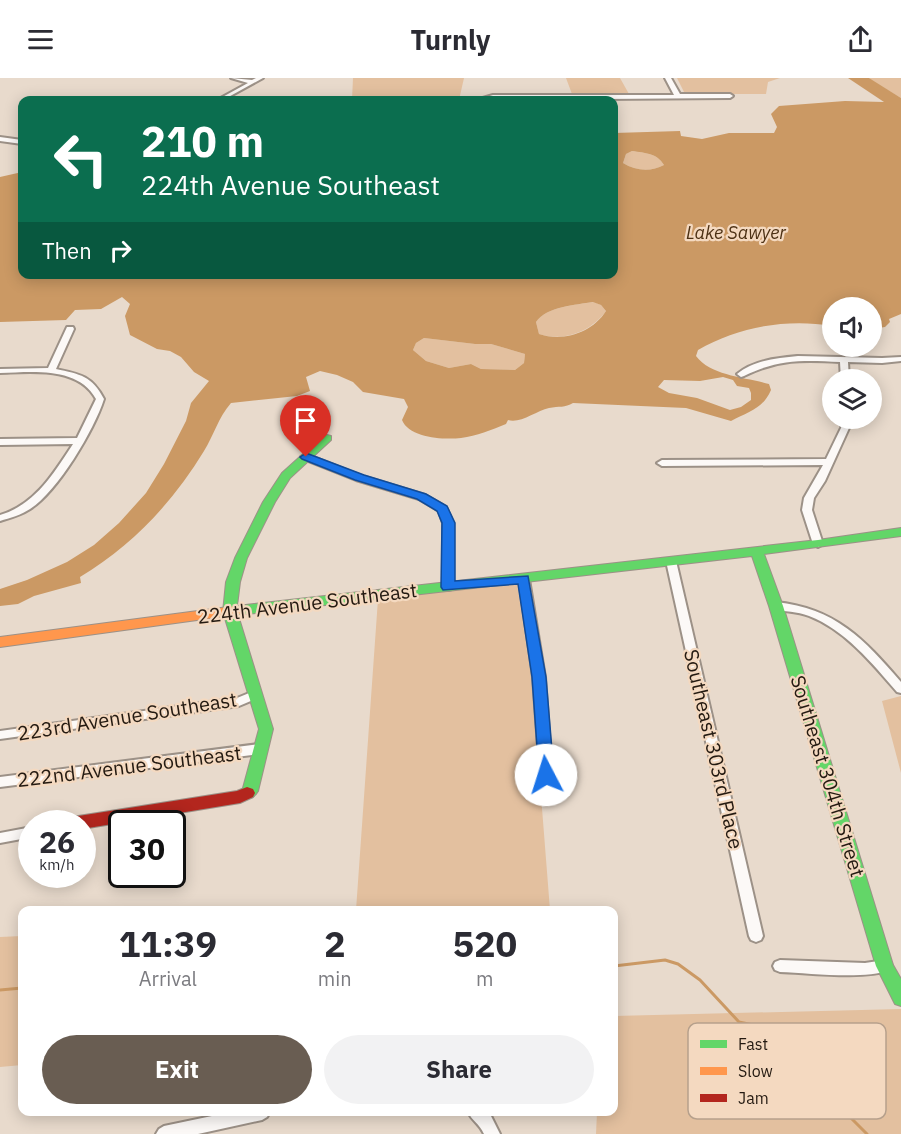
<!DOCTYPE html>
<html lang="en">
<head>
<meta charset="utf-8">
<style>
	:root { --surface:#fff; --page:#f2f2f3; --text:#2b2b33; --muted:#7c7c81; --accent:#695d52 }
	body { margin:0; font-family:"IBM Plex Sans",sans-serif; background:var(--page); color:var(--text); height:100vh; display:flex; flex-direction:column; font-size:22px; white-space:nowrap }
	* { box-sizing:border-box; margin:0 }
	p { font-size:20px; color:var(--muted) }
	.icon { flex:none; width:33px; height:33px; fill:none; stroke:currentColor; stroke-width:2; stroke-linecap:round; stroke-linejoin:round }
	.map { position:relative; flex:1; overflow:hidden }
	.sheet { position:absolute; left:18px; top:828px; width:600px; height:210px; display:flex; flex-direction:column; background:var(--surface); border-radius:12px; box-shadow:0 3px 15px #0003 }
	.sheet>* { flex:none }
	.top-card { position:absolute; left:18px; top:18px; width:600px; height:183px; border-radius:12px; box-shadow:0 3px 15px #0003; background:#0b6e4f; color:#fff; overflow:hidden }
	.controls { position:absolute; left:822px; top:219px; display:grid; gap:12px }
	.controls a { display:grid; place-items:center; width:60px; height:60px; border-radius:50%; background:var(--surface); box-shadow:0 3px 15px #0003; font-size:30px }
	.speed { position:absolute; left:18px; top:732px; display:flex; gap:12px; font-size:30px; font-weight:700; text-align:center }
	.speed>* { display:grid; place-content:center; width:78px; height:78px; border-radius:50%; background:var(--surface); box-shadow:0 3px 15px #0003; line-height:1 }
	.speed small { font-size:15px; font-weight:400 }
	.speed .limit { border:3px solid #111; border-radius:9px; background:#fff; color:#111 }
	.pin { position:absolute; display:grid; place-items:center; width:51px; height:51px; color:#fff; margin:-62px -26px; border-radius:50% 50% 50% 0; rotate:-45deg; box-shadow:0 0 6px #0007 }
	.pin .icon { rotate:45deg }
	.me { position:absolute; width:66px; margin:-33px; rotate:355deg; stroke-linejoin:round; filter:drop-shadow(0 0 4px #0008) }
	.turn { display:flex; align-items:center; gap:21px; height:126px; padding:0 24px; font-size:27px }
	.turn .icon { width:78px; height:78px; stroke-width:2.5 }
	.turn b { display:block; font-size:42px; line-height:51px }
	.then { display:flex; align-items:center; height:57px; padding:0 24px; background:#0003; gap:12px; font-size:22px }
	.eta { display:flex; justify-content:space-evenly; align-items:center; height:102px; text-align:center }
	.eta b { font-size:36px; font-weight:800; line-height:42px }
	.cta { display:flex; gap:12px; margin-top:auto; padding:12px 24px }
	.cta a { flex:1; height:69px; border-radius:36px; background:var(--accent); color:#fff; font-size:24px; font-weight:800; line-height:69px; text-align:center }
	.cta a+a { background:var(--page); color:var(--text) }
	header { display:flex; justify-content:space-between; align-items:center; height:78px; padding:0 24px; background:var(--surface); font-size:27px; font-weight:800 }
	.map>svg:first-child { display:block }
	.green { fill:#e3c09f }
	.water { fill:#cb9964; fill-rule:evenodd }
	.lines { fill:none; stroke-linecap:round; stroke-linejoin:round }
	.stream { stroke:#cb9964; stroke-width:3 }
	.street-casing { stroke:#9c9187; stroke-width:4 }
	.fast-casing { stroke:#9c9187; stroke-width:2 }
	.slow-casing { stroke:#9c9187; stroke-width:2 }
	.jam-casing { stroke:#9c9187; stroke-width:2 }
	.street { fill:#fcf9f7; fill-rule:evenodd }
	.fast { fill:#63d668; fill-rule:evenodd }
	.slow { fill:#ff974d; fill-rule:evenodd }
	.jam { fill:#b3261e; fill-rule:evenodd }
	.route { fill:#1a73e8; stroke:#114b97; stroke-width:1.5 }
	.labels { text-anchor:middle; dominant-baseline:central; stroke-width:4.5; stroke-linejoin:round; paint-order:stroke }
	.far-water-label { font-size:18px; font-style:italic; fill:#4d3114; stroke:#f4d9c0 }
	.street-label { font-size:20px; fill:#241a11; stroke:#f4d9c0 }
	.key { fill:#f4d9c0; stroke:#b6a08c; stroke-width:1.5 }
	.key-label { font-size:16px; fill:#241a11 }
</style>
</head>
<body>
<header><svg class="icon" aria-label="menu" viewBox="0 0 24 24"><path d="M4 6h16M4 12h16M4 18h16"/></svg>Turnly<svg class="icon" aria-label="share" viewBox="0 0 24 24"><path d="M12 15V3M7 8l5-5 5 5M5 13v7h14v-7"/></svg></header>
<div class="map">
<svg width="901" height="1056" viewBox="0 0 901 1056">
	<rect width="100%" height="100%" fill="#e8dacc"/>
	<!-- green -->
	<path class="green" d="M353 0H464L459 22H352Z
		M566 0H620L629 16H572Z
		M677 0H780L768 4 766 16H685Z
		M869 0H901V20L871 2Z
		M632 73C645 75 657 75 664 87 651 94 636 93 623 85L626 76Z
		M594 224 601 227 606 233C591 254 563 264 539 256L536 244C547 228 576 227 594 224Z
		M424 260 475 266H491L525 276 524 285 515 292 481 291 471 286 449 290 426 283 413 272 416 265Z
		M524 501 550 832H356L378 521Z
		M901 618V695L882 623Z
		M22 858V987L0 989V859Z
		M901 931V1056H596L597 1034H614V938Z"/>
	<!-- water -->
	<path class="water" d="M848 0H869L901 20V236L889 241 890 244 885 249 872 251V230H832V248C787 240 738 249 698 272L696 278C711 298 745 299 769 306L771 312C763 331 748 334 731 343L686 330 573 325C565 330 559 328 549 330 536 333 520 346 508 342L506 346C491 352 477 358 461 360 444 362 409 360 402 342L408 329 404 321 363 314 353 304 337 297 320 293 306 299 310 313 297 318 231 325C218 340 214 357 204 373 173 424 132 468 80 499L81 505 34 518 18 526 0 528V511L27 502 67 484 94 467 119 445 146 415 164 386 186 343 191 325 209 303 194 294 181 279 170 273 157 271 130 257 125 238 130 226 122 219 101 231 75 232 66 242 0 244V99L22 94V196H614V55L680 53 681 58 702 61 729 55H774L777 49 771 36 779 28 845 23 884 24ZM632 73C645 75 657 75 664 87 651 94 636 93 623 85L626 76ZM593 224 601 227 606 233C592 255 563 264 539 256L536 244C547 228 576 227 593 224ZM424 260 475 266H491L525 276 524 285 515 292 481 291 471 286 449 290 426 283 413 272 416 265ZM723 299 733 302 737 308 749 310 751 315V322L741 329 730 332 697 320 669 315 658 309 664 302 700 303Z"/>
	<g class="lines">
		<!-- stream -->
		<path class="stream" d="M614 888 665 882 678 886 700 902 739 944 777 952 801 975 822 1011 867 1056
			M0 912 22 910"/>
		<!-- street casing -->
		<g class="street-casing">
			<path id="street" d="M231 0 252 2 256 0H263L223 22H217L248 5Z
				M665 0H671L680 16H730L733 18 730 20 476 22 493 17H674Z
				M0 59 22 62V66L0 63Z
				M67 249H73L74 251 56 291C80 296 92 298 104 321 94 352 58 413 30 431 21 437 10 440 0 443V437C35 427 54 395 73 366L0 367V361L77 360 96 321C78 288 32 294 0 295V291L48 290Z
				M798 278 882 280 901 279V283L882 285 848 284 849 302H841L840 284C803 282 778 281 744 298L741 299 737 296C754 282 777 280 798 278Z
				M843 340H851L849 350 825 403 814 420 812 432 823 466 818 469 813 466 802 432 804 420 823 387 662 388 657 385 662 382 826 381 841 350Z
				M306 376 362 398 425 417 446 429 453 445V509L452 511 448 512 443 509V445L439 433 419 421 356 402 303 381 301 379Z
				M671 480 676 483 763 858 761 862 756 864 751 862 749 858 666 483Z
				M524 498 529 501 545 599 552 697 550 700 546 702 542 700 540 697 533 599 519 501Z
				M776 524C835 530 864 561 901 604V615L897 614C872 585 845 552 809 538 797 533 785 534 772 531L771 528Z
				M254 613 258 614 260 617 258 620 239 628 0 661V653L237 620Z
				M259 666 263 668 265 671 263 674 259 676 0 709V699Z
				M32 749V759L0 765V755Z
				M780 882 865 885 885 882 890 884 892 888 890 892C864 902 809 895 780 894L775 892 773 888 775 884Z
				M231 1034H270L267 1039 262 1042 198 1056H156L159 1051 164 1048Z
				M468 1034H488L490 1036 500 1056H484C479 1045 472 1043 468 1034Z"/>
		</g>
		<!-- fast casing -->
		<g class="fast-casing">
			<path id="fast" d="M327 357 331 358V362L290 400 275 424 247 480 240 504 237 528 818 462 901 450V458L764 476 783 528 893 887 901 901V928L895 926 876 888 769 528 752 478 238 537 273 651 258 713C254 720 249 722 241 719L239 715 243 710 259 651 223 534 226 504 235 480 263 424 282 395 323 358Z"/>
		</g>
		<!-- slow casing -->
		<g class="slow-casing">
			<path id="slow" d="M236 528 243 533 241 536 0 569V559Z"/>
		</g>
		<!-- jam casing -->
		<g class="jam-casing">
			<path id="jam" d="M247 709 253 711 255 715 253 719 240 725 82 751V746H64L66 741 72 739 237 713Z"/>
		</g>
		<!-- street -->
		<use href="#street" class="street"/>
		<!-- fast -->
		<use href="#fast" class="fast"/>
		<!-- slow -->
		<use href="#slow" class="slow"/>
		<!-- jam -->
		<use href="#jam" class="jam"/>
	</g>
	<!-- route -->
	<path class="route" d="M306 375 364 397 426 416 447 428 455 445V503L528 498 546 599 554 697 552 701 546 703 541 701 539 697 532 599 518 506 443 512 441 509 442 445 437 433 417 421 355 402 302 381 300 379Z"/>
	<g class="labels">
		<!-- far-water labels -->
		<g class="far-water-label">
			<text x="736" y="154">Lake Sawyer</text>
		</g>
		<!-- street labels -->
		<g class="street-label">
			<text transform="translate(307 525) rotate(-7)">224th Avenue Southeast</text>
			<text transform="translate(127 638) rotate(-9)">223rd Avenue Southeast</text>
			<text transform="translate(714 671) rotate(77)">Southeast 303rd Place</text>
			<text transform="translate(129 688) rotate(-7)">222nd Avenue Southeast</text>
			<text transform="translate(828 698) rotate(73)">Southeast 304th Street</text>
		</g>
	</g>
	<!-- legend -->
	<rect x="688" y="945" width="198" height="96" rx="9" class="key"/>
	<rect x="700" y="962" width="27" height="8" fill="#63d668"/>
	<rect x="700" y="989" width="27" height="8" fill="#ff974d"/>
	<rect x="700" y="1016" width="27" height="8" fill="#b3261e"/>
	<g class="key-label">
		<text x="738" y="972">Fast</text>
		<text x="738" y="999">Slow</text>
		<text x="738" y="1026">Jam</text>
	</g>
</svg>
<div class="controls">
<a><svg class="icon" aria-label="sound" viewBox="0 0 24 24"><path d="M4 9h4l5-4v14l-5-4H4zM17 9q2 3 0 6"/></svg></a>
<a><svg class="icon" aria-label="layers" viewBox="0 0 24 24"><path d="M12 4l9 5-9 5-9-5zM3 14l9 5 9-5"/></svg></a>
</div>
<div class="speed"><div>26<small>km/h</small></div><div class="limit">30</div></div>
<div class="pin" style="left:306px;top:379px;background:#d93025"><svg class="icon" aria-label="arrive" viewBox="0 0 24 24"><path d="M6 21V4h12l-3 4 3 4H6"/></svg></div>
<svg class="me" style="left:546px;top:697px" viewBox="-20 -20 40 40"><circle r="19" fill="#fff"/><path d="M0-13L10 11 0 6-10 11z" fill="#1a73e8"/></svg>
<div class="top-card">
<div class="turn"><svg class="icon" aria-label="left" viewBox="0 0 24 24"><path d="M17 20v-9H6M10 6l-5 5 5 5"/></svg><div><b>210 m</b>224th Avenue Southeast</div></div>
<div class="then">Then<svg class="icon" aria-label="right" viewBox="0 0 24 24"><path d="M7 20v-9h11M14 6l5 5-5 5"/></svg></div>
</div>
<section class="sheet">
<div class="eta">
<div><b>11:39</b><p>Arrival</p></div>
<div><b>2</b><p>min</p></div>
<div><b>520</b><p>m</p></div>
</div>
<div class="cta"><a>Exit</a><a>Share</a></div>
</section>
</div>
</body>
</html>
